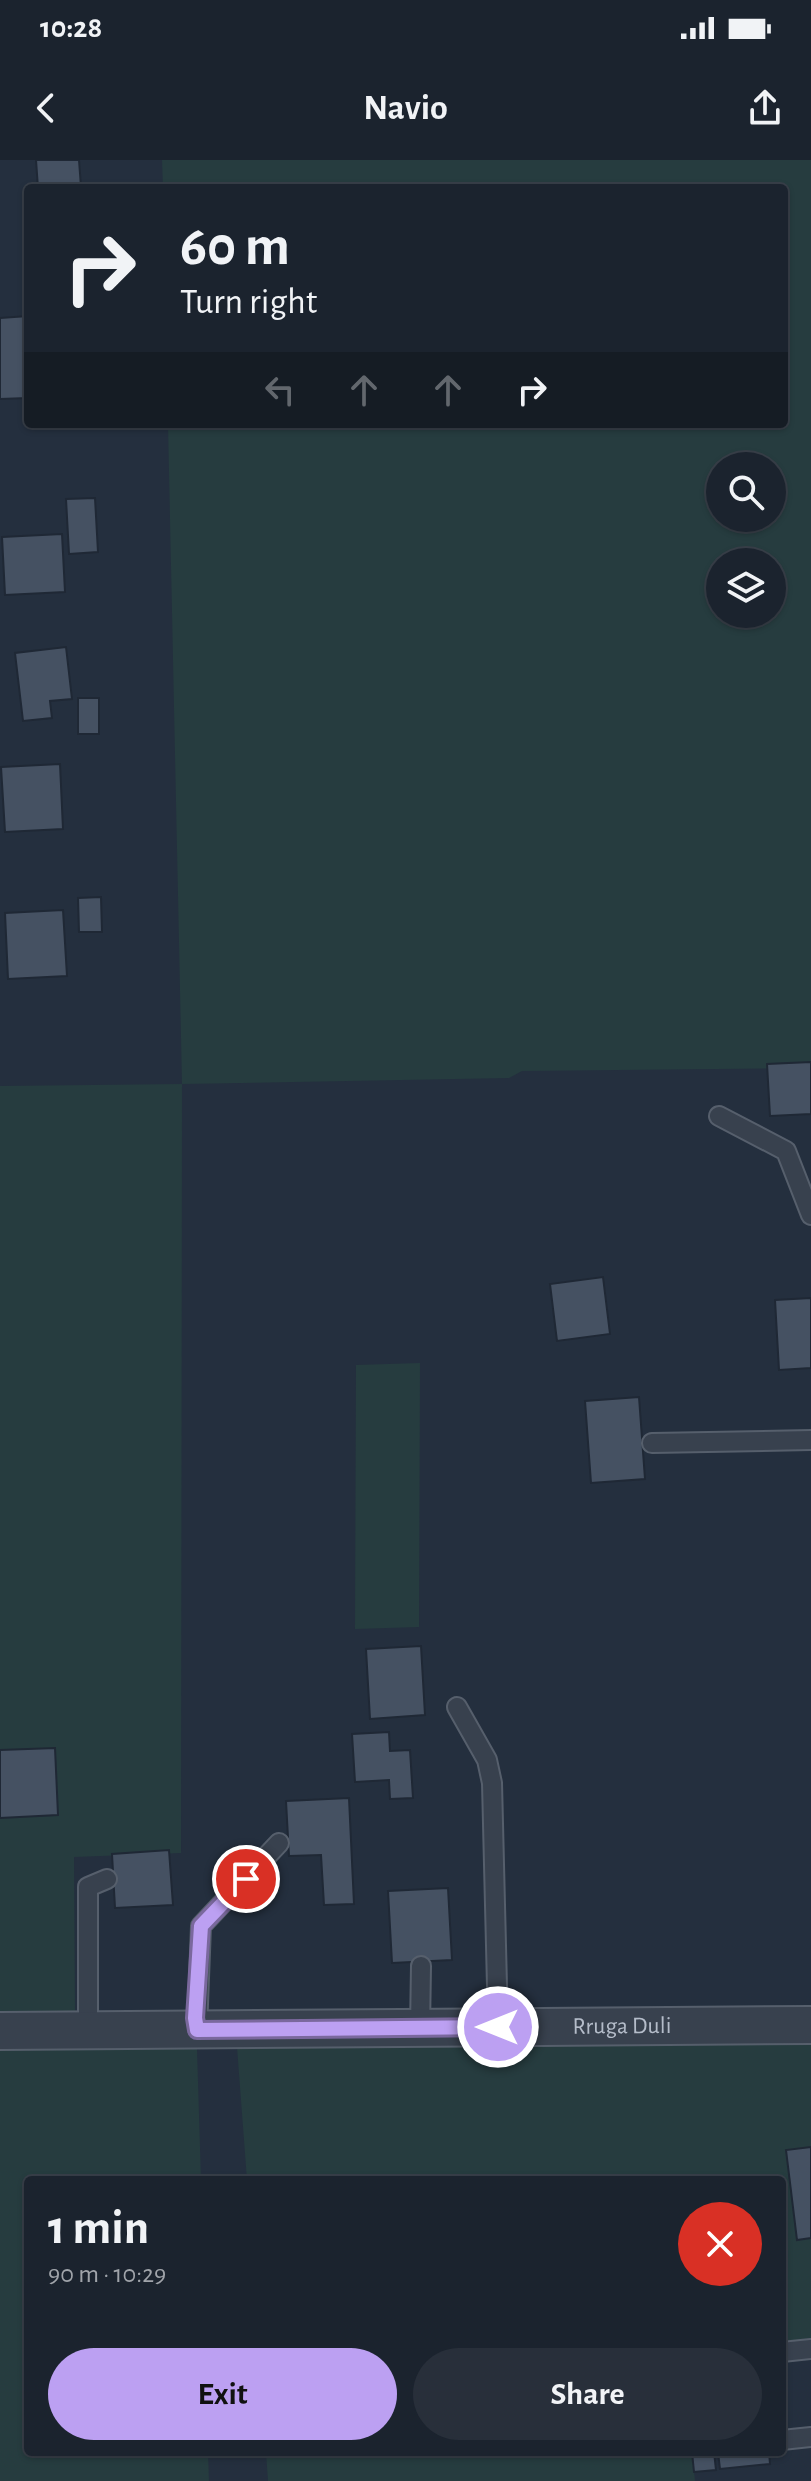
<!DOCTYPE html>
<html lang="en">
<head>
<meta charset="utf-8">
<style>
	:root { --surface:#1b232e; --page:#282f3a; --text:#f1f3f6; --muted:#a0a4aa; --line:#39404a; --accent:#bca0f2 }
	body { margin:0; font-family:"Alegreya Sans",sans-serif; background:var(--page); color:var(--text); height:100vh; display:flex; flex-direction:column; font-size:30px; white-space:nowrap }
	* { box-sizing:border-box; margin:0 }
	p { font-size:26px; color:var(--muted) }
	.icon { flex:none; width:44px; height:44px; fill:none; stroke:currentColor; stroke-width:2; stroke-linecap:round; stroke-linejoin:round }
	.map { position:relative; flex:1; overflow:hidden }
	.drawer { position:absolute; left:24px; top:2016px; width:762px; height:280px; display:flex; flex-direction:column; background:var(--surface); border-radius:8px; box-shadow:0 2px 6px #0004,0 0 0 2px var(--line) }
	.drawer>* { flex:none }
	.top-card { position:absolute; left:24px; top:24px; width:764px; height:244px; border-radius:8px; box-shadow:0 2px 6px #0004,0 0 0 2px var(--line); background:#1b232e; color:var(--text); overflow:hidden }
	.buttons { position:absolute; left:706px; top:292px; display:grid; gap:16px }
	.buttons a { display:grid; place-items:center; width:80px; height:80px; border-radius:50%; background:var(--surface); box-shadow:0 2px 6px #0004,0 0 0 2px var(--line); font-size:40px }
	.pin { position:absolute; display:grid; place-items:center; width:68px; height:68px; color:#fff; margin:-34px; border:4px solid #fff; border-radius:50%; box-shadow:0 2px 8px #0007 }
	.me { position:absolute; width:88px; margin:-44px; rotate:270deg; stroke-linejoin:round; filter:drop-shadow(0 0 6px #0008) }
	.turn { display:flex; align-items:center; gap:28px; height:168px; padding:0 24px; font-size:36px }
	.turn .icon { width:104px; height:104px; stroke-width:2.5 }
	.turn b { display:block; font-size:56px; line-height:68px }
	.lanes { display:flex; align-items:center; height:76px; padding:0 24px; background:#0003; justify-content:center; gap:40px; direction:ltr }
	.lanes .off { opacity:.35 }
	.round { display:grid; place-items:center; flex:none; width:84px; height:84px; border-radius:42px; background:var(--page) }
	.headline { display:flex; align-items:center; justify-content:space-between; height:136px; padding:0 24px }
	h1 { font-size:48px; font-weight:700; line-height:60px }
	.action { display:flex; gap:16px; margin-top:auto; padding:16px 24px }
	.action a { flex:1; height:92px; border-radius:48px; background:var(--accent); color:#111; font-size:32px; font-weight:700; line-height:92px; text-align:center }
	.action a+a { background:var(--page); color:var(--text) }
	.status { display:flex; justify-content:space-between; align-items:center; height:56px; padding:0 40px; background:var(--surface); direction:ltr }
	.status svg { height:22px; fill:currentColor }
	header { display:flex; justify-content:space-between; align-items:center; height:104px; padding:0 24px; background:var(--surface); font-size:36px; font-weight:700 }
	.map>svg:first-child { display:block }
	.green { fill:#263c3f; fill-rule:evenodd }
	.building { fill:#455162; stroke:#1f2835; stroke-width:2 }
	.lines { fill:none; stroke-linecap:round; stroke-linejoin:round }
	.lane-casing { stroke:#565f6c; stroke-width:22 }
	.street-casing { stroke:#565f6c; stroke-width:40 }
	.lane { stroke:#38414e; stroke-width:18 }
	.street { stroke:#38414e; stroke-width:36 }
	.route-casing { stroke:#7a689d; stroke-width:20 }
	.route { stroke:#bca0f2; stroke-width:14 }
	.labels { text-anchor:middle; dominant-baseline:central; stroke-width:7; stroke-linejoin:round; paint-order:stroke }
	.street-label { font-size:24px; fill:#b4bcc9; stroke:#1d2633 }
</style>
</head>
<body>
<div class="status"><b>10:28</b><svg viewBox="0 0 49 12"><path d="M0 12V9h3v3zM5 12V6h3v6zM10 12V3h3v9zM15 12V0h3v12zM26 1h20v11H26zM47 4h2v5h-2z"/></svg></div>
<header><svg class="icon" aria-label="back" viewBox="0 0 24 24"><path d="M15 5l-7 7 7 7"/></svg>Navio<svg class="icon" aria-label="share" viewBox="0 0 24 24"><path d="M12 15V3M7 8l5-5 5 5M5 13v7h14v-7"/></svg></header>
<div class="map">
<svg width="811" height="2321" viewBox="0 0 811 2321">
	<rect width="100%" height="100%" fill="#242f3e"/>
	<!-- green -->
	<path class="green" d="M162 0H811V908L522 911 509 918 182 924 181 1693 74 1697 75 1856 0 1855V926L182 924 168 264H784V28H163ZM720 306H772V358H720ZM720 402H772V454H720Z
		M420 1203 419 1467 355 1469 356 1205Z
		M811 1877V2178L782 2182V2020H247L237 1887Z
		M0 1889H197L201 2020H28V2292H208L209 2321H0Z
		M266 2292H692L695 2321H268Z"/>
	<!-- building -->
	<path class="building" d="M36 0H79L81 27 38 28Z
		M28 156V238L0 239V158Z
		M95 338 98 392 69 394 66 339Z
		M62 374 65 432 5 435 2 377Z
		M66 487 72 539 50 541 52 558 23 561 15 493Z
		M78 538H99V574H78Z
		M60 604 63 669 5 672 1 607Z
		M101 737 102 772H79L78 738Z
		M63 750 67 816 8 819 5 753Z
		M811 902V954L770 956 767 904Z
		M603 1117 610 1174 557 1181 550 1124Z
		M811 1138V1208L779 1210 775 1140Z
		M639 1237 645 1319 591 1323 585 1241Z
		M421 1486 425 1555 370 1559 366 1489Z
		M389 1572 390 1591 410 1590 413 1638 390 1639 389 1620 355 1622 352 1574Z
		M55 1588 58 1655 0 1658V1590Z
		M349 1638 354 1744 324 1745 321 1695 289 1696 286 1641Z
		M169 1690 173 1745 115 1748 112 1694Z
		M448 1728 452 1800 392 1803 388 1731Z
		M811 1987V2078L797 2080 786 1990Z
		M692 2292H714L716 2310 694 2312Z
		M718 2292H769L770 2304 720 2309Z"/>
	<g class="lines">
		<!-- lane casing -->
		<g class="lane-casing">
			<path id="lane" d="M719 956 786 991 811 1055
				M652 1283 811 1280
				M457 1547 487 1600 492 1623 498 1867
				M420 1868 421 1806
				M197 1870 201 1766 279 1683
				M88 1871V1727L107 1719
				M782 2192 811 2189
				M782 2280 811 2277"/>
		</g>
		<!-- street casing -->
		<g class="street-casing">
			<g id="street">
				<path id="s1" d="M0 1871 811 1865"/>
			</g>
		</g>
		<!-- lane -->
		<use href="#lane" class="lane"/>
		<!-- street -->
		<use href="#street" class="street"/>
	</g>
	<g class="lines">
		<!-- route casing -->
		<g class="route-casing">
			<path id="route" d="M246 1719 201 1766 195 1858 197 1870 498 1867"/>
		</g>
		<!-- route -->
		<use href="#route" class="route"/>
	</g>
	<g class="labels">
		<!-- street labels -->
		<g class="street-label">
			<text stroke="none"><textPath href="#s1" startOffset="622">Rruga Duli</textPath></text>
		</g>
	</g>
</svg>
<div class="buttons">
<a><svg class="icon" aria-label="search" viewBox="0 0 24 24"><circle cx="10" cy="10" r="6"/><path d="M15 15l6 6"/></svg></a>
<a><svg class="icon" aria-label="layers" viewBox="0 0 24 24"><path d="M12 4l9 5-9 5-9-5zM3 14l9 5 9-5"/></svg></a>
</div>
<div class="pin" style="left:246px;top:1719px;background:#d93025"><svg class="icon" aria-label="arrive" viewBox="0 0 24 24"><path d="M6 21V4h12l-3 4 3 4H6"/></svg></div>
<svg class="me" style="left:498px;top:1867px" viewBox="-20 -20 40 40"><circle r="17" fill="#bca0f2" stroke="#fff" stroke-width="3"/><path d="M0-11L8 9 0 5-8 9z" fill="#fff"/></svg>
<div class="top-card">
<div class="turn"><svg class="icon" aria-label="right" viewBox="0 0 24 24"><path d="M7 20v-9h11M14 6l5 5-5 5"/></svg><div><b>60 m</b>Turn right</div></div>
<div class="lanes"><svg class="icon off" aria-label="left" viewBox="0 0 24 24"><path d="M17 20v-9H6M10 6l-5 5 5 5"/></svg><svg class="icon off" aria-label="ahead" viewBox="0 0 24 24"><path d="M12 20V5M6 11l6-6 6 6"/></svg><svg class="icon off" aria-label="ahead" viewBox="0 0 24 24"><path d="M12 20V5M6 11l6-6 6 6"/></svg><svg class="icon" aria-label="right" viewBox="0 0 24 24"><path d="M7 20v-9h11M14 6l5 5-5 5"/></svg></div>
</div>
<section class="drawer">
<div class="headline"><div><h1>1 min</h1><p>90 m · 10:29</p></div><a class="round" style="background:#d93025;color:#fff"><svg class="icon" aria-label="close" viewBox="0 0 24 24"><path d="M6 6l12 12M18 6L6 18"/></svg></a></div>
<div class="action"><a>Exit</a><a>Share</a></div>
</section>
</div>
</body>
</html>
